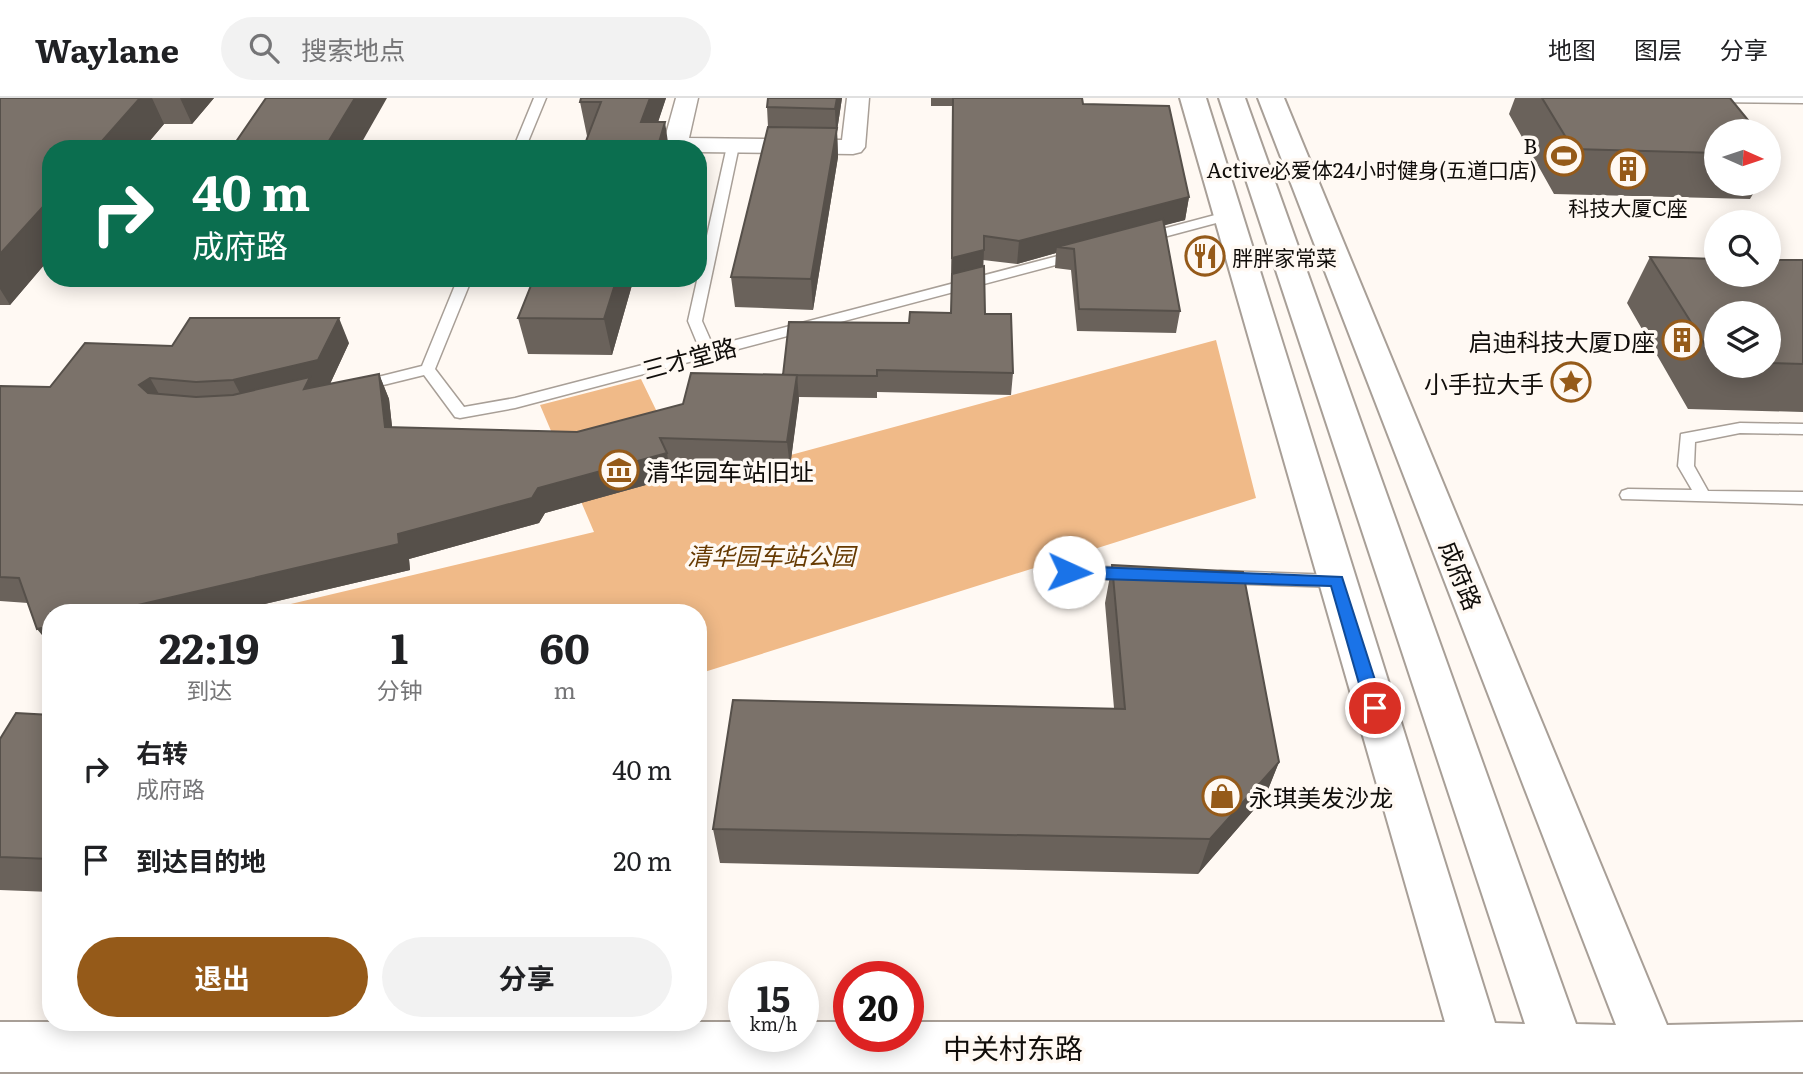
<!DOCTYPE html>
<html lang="zh">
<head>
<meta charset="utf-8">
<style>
	:root { --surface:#fff; --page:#f2f2f2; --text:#202124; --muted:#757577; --line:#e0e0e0; --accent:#955a19 }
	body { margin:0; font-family:Literata,"Noto Sans SC",serif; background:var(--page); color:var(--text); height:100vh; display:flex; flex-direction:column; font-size:26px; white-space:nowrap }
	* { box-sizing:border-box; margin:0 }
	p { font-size:23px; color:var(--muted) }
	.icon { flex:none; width:38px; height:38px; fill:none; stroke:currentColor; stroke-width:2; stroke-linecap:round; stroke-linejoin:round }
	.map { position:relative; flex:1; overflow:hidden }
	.panel { position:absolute; left:42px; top:506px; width:665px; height:427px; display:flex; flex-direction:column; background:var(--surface); border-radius:28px; box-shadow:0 4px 18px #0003 }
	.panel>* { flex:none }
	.hud { position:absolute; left:42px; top:42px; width:665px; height:147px; border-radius:28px; box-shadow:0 4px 18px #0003; background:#0b6e4f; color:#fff; overflow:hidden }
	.needle { width:46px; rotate:93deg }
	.controls { position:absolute; left:1704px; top:21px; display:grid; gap:14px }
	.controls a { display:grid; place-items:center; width:77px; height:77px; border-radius:50%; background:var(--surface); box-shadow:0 4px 18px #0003; font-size:35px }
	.speed { position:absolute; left:728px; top:863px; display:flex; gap:14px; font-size:35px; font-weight:700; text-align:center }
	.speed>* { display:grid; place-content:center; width:91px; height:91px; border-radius:50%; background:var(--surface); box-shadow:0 4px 18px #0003; line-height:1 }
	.speed small { font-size:18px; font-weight:400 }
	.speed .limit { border:10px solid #d22; background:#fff; color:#111 }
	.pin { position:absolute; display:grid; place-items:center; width:60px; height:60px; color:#fff; margin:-30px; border:4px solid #fff; border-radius:50%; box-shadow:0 2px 7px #0007 }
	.me { position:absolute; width:77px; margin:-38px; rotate:92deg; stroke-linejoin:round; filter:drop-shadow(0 0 5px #0008) }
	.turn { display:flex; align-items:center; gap:24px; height:147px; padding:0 35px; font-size:32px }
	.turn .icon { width:91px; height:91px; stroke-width:2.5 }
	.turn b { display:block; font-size:49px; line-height:60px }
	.eta { display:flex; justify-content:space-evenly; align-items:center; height:119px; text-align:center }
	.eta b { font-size:42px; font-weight:700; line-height:49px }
	.button { display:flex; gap:14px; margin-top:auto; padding:14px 35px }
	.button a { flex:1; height:80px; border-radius:42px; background:var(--accent); color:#fff; font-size:28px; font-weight:700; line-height:80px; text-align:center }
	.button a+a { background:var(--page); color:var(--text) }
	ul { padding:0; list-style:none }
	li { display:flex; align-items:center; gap:21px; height:91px; padding:0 35px }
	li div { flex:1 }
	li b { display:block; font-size:26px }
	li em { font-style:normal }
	header { display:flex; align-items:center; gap:42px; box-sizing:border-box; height:98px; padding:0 35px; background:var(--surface); border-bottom:2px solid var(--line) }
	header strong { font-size:33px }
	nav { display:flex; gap:38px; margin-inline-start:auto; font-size:24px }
	.search { width:490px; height:63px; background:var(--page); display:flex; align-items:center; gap:18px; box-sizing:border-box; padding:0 24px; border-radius:38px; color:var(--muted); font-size:26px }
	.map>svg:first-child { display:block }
	.green { fill:#f0ba88 }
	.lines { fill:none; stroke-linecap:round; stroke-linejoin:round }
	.lane-casing { stroke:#a89f97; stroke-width:3 }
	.street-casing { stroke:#a89f97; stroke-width:3 }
	.secondary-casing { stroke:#a89f97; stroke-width:4 }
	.lane { fill:#fff; fill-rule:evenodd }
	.street { fill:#fff; fill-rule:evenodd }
	.secondary { fill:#fff; fill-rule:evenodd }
	.wall { fill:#6a625b; fill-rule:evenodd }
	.shaded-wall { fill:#56504a }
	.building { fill:#7b726a; stroke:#56504a; stroke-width:2 }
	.route { fill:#1a73e8; stroke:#114b97; stroke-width:2 }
	.labels { text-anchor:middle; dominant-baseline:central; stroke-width:7; stroke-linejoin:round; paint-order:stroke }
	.far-poi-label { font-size:21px; fill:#100d0a; stroke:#fff9f3; text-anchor:end }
	.poi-label { font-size:24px; fill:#100d0a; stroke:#fff9f3; text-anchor:end }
	.street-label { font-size:24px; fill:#100d0a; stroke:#fff9f3 }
	.park-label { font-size:24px; font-style:italic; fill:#663900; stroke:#fff9f3 }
	.near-street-label { font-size:28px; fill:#100d0a; stroke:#fff9f3 }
</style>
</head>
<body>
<header>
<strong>Waylane</strong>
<div class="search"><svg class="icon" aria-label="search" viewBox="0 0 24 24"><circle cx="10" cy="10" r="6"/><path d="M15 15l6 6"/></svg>搜索地点</div>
<nav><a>地图</a><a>图层</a><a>分享</a></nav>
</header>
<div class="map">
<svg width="1803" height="976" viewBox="0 0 1803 976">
	<rect width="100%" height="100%" fill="#fff9f3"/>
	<!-- green -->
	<path class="green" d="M1216 242 1256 400 698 576V514H257L594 434 540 307 641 281 691 384Z"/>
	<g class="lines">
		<!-- lane casing -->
		<g class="lane-casing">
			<path id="lane" d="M534 0H546L525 51H513Z
				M1704 0H1803V5L1709 4Z
				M733 44 739 48 702 223 713 248 1077 153 1084 157 1082 160 515 310 460 320 455 319 424 277 359 293 352 288 354 285 422 268 458 180H472L435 271 464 309 515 300 700 252 688 223 727 48Z
				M1230 113 1236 117 1235 120 1145 144 1138 140 1140 137Z
				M1740 325 1803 326V336L1740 335 1695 344 1694 368 1708 393 1803 394V406L1622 401 1620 397 1622 393 1628 391 1692 392 1678 368 1681 336Z
				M1069 468 1134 470 1140 471 1143 476 1140 481 1134 482 1069 480 1063 479 1060 474 1063 469Z
				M1221 473 1337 477 1343 478 1346 483 1343 488 1337 489 1221 485 1215 484 1212 479 1215 474Z"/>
		</g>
		<!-- street casing -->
		<g class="street-casing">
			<path id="street" d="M676 0H698L689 40 842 42 847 0H869L865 49 861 54 853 56 698 54V51H666L663 47Z"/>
		</g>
		<!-- secondary casing -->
		<g class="secondary-casing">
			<path id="secondary" d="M1180 0H1206L1495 925 1525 926 1219 0H1245L1576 926 1616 927 1258 0H1284L1667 927 1803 924V974H0V924H744V938H803V924H849V938H908V924H1445Z"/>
		</g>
		<!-- lane -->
		<use href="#lane" class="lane"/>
		<!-- street -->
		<use href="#street" class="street"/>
		<!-- secondary -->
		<use href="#secondary" class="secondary"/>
	</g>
	<!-- wall -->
	<path class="wall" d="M0 0H214L192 26H164L10 207H0Z
		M581 0H666L658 24 588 38H587L580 4Z
		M768 0H842L837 33 838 59 813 212 735 209 731 179 768 29 767 9Z
		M931 0H1082L1083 6 1189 99 1185 122 1164 127 1180 213 1176 235 1077 233 1071 172 1055 170 1056 155 1017 166 983 162 985 216 1013 275 1011 297 877 294V300L799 299 790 369 669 366 671 380 545 415 539 425 409 461 410 472 230 514H51L28 505 0 503V288L50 289 349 245 330 286 379 276 389 301 392 329 577 334 683 306 783 277 909 225 951 215 952 8H931Z
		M1515 0H1730L1717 33V86H1759L1750 101 1554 96 1509 16Z
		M1769 49 1775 56 1769 67Z
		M1650 159 1803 162V314L1688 311 1627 205ZM1717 215H1769V268H1717Z
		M634 180 612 257 528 256 518 220Z
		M1112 467 1279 664 1265 699 1198 776 720 765 713 731 1114 610 1105 505Z
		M51 617V794L0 792V641Z"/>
	<!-- shaded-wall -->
	<path class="shaded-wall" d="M140 0H152L164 26 143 51H95Z
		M180 0H214L192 26Z
		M355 0H387L358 51H324Z
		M650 0H666L649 51 641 24Z
		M837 0H842L837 33 838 59 813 212 811 181 836 35 835 11Z
		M665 24 669 51H657Z
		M1189 99 1185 122 1074 151 1057 149 1056 155 1017 166 1019 143Z
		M51 100V159L10 207 0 191V156Z
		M984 152 983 175 951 183 952 160Z
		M617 180H634L612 257 604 221Z
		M339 220 349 245 329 288 246 307 233 282Z
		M379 276 389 301 395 355 385 329Z
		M797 277 799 302 790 369 787 344Z
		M150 280 164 305 154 312 139 287Z
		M667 355 671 380 545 415 539 425 409 461 410 472 230 514H108L398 436 538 390Z
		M51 528V548L37 531Z
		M1279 664 1265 699 1198 776 1210 741Z"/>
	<!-- building -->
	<path class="building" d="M0 0H140L95 51H51V100L0 156Z
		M266 0H355L324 51H231Z
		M581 0H650L641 24H665L657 51H583L601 4H580Z
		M768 0H837L835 11 767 9Z
		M953 0H1082L1083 6 1169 8 1189 99 1019 143 984 138V152L952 160Z
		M1542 0H1730L1757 33H1717V55L1573 51Z
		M768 29 837 30 811 181 731 179Z
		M1769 49 1775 56H1769Z
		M1163 121 1180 213 1079 211 1074 151 1057 149Z
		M1650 159 1717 161V177H1769V162H1803V266L1769 265V215H1717L1716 264Z
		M984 168 985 216H1011L1013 275 877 272V278L783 277 789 224 909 225 910 214 951 215 952 176Z
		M534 180H617L604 221 518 220Z
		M190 220H339L318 262 233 282 196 284 150 280 139 287 148 295 196 299 233 297 310 279 304 291 379 276 385 329 577 334 683 306 691 275 797 277 787 344 660 340 667 355 538 390 532 400 398 436 399 446 108 514H51V528L37 531 19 480 0 479V288L50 289 85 245 172 248Z
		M1112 467 1243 474 1279 664 1210 741 713 731 733 602 1125 611Z
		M16 615 51 617V761L0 759V641Z"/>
	<!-- route -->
	<path class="route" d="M1069 468 1342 479 1384 610 1381 615H1369L1366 610 1331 488 1069 480 1061 474Z"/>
	<!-- icons -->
	<defs>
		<g id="stadium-ring" transform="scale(2.0125)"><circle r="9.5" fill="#fff9f3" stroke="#955a19" stroke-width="1.5"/><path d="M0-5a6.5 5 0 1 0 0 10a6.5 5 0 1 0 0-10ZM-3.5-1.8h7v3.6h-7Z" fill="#955a19"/></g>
		<g id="building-ring" transform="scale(2.0125)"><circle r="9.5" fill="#fff9f3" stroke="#955a19" stroke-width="1.5"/><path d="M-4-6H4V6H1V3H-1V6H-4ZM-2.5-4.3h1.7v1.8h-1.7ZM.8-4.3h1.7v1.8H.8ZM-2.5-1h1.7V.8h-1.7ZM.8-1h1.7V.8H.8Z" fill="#955a19"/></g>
		<g id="restaurant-ring" transform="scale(2.0125)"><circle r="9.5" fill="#fff9f3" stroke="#955a19" stroke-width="1.5"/><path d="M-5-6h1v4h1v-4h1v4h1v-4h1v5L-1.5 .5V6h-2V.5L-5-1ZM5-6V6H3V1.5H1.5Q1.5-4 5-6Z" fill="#955a19"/></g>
		<g id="sight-ring" transform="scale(2.0125)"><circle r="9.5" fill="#fff9f3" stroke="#955a19" stroke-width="1.5"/><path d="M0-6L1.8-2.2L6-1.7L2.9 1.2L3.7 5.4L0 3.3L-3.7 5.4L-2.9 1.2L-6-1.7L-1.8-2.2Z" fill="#955a19"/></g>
		<g id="museum-ring" transform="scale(2.0125)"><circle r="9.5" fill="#fff9f3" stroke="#955a19" stroke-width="1.5"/><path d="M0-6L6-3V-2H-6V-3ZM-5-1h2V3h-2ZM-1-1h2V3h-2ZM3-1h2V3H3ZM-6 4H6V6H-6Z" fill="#955a19"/></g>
		<g id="shop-ring" transform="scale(2.0125)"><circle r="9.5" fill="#fff9f3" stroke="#955a19" stroke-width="1.5"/><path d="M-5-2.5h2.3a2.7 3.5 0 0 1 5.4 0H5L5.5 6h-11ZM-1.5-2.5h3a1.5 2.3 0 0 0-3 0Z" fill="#955a19"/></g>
	</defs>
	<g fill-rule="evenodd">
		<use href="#stadium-ring" x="1564" y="58"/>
		<use href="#building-ring" x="1628" y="71"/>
		<use href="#restaurant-ring" x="1205" y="158"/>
		<use href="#building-ring" x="1682" y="242"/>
		<use href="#sight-ring" x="1571" y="284"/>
		<use href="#museum-ring" x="619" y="372"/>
		<use href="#shop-ring" x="1222" y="698"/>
	</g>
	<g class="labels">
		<!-- far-poi labels -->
		<g class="far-poi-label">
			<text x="1537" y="46">B<tspan x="1537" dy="24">Active必爱体24小时健身(五道口店)</tspan></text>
			<text x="1628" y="108" text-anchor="middle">科技大厦C座</text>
			<text x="1232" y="158" text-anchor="start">胖胖家常菜</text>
		</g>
		<!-- poi labels -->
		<g class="poi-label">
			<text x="1655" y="242">启迪科技大厦D座</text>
			<text x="1544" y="284">小手拉大手</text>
			<text x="646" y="372" text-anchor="start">清华园车站旧址</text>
			<text x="1249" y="698" text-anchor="start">永琪美发沙龙</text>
		</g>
		<!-- street labels -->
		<g class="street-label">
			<text transform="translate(689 259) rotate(-15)">三才堂路</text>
			<text transform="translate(1462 477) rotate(68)">成府路</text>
		</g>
		<!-- park labels -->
		<g class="park-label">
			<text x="771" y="456">清华园车站公园</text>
		</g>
		<!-- near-street labels -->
		<g class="near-street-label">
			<text x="1013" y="949">中关村东路</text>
		</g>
	</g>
</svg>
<div class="controls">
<a><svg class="needle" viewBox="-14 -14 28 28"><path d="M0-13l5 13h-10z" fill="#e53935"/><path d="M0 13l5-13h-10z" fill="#757577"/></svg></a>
<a><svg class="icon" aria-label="search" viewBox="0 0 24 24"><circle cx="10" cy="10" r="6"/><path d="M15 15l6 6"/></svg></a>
<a><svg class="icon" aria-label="layers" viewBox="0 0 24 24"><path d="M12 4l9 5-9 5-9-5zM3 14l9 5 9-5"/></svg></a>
</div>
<div class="speed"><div>15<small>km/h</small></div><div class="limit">20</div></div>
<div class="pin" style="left:1375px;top:610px;background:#d93025"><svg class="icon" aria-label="arrive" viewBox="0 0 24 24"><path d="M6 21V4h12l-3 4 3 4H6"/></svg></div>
<svg class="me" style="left:1069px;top:474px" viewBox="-20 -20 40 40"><circle r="19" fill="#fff"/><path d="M0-13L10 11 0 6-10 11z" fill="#1a73e8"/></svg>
<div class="hud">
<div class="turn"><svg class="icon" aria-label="right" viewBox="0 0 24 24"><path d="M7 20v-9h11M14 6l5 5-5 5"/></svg><div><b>40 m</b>成府路</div></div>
</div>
<section class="panel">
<div class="eta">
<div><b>22:19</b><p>到达</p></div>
<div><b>1</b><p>分钟</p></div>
<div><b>60</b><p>m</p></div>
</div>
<ul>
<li><svg class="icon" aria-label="right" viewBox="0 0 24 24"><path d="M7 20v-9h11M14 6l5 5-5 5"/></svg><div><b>右转</b><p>成府路</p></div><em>40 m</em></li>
<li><svg class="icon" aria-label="arrive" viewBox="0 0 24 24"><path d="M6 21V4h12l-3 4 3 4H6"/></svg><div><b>到达目的地</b></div><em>20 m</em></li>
</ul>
<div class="button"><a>退出</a><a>分享</a></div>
</section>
</div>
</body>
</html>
